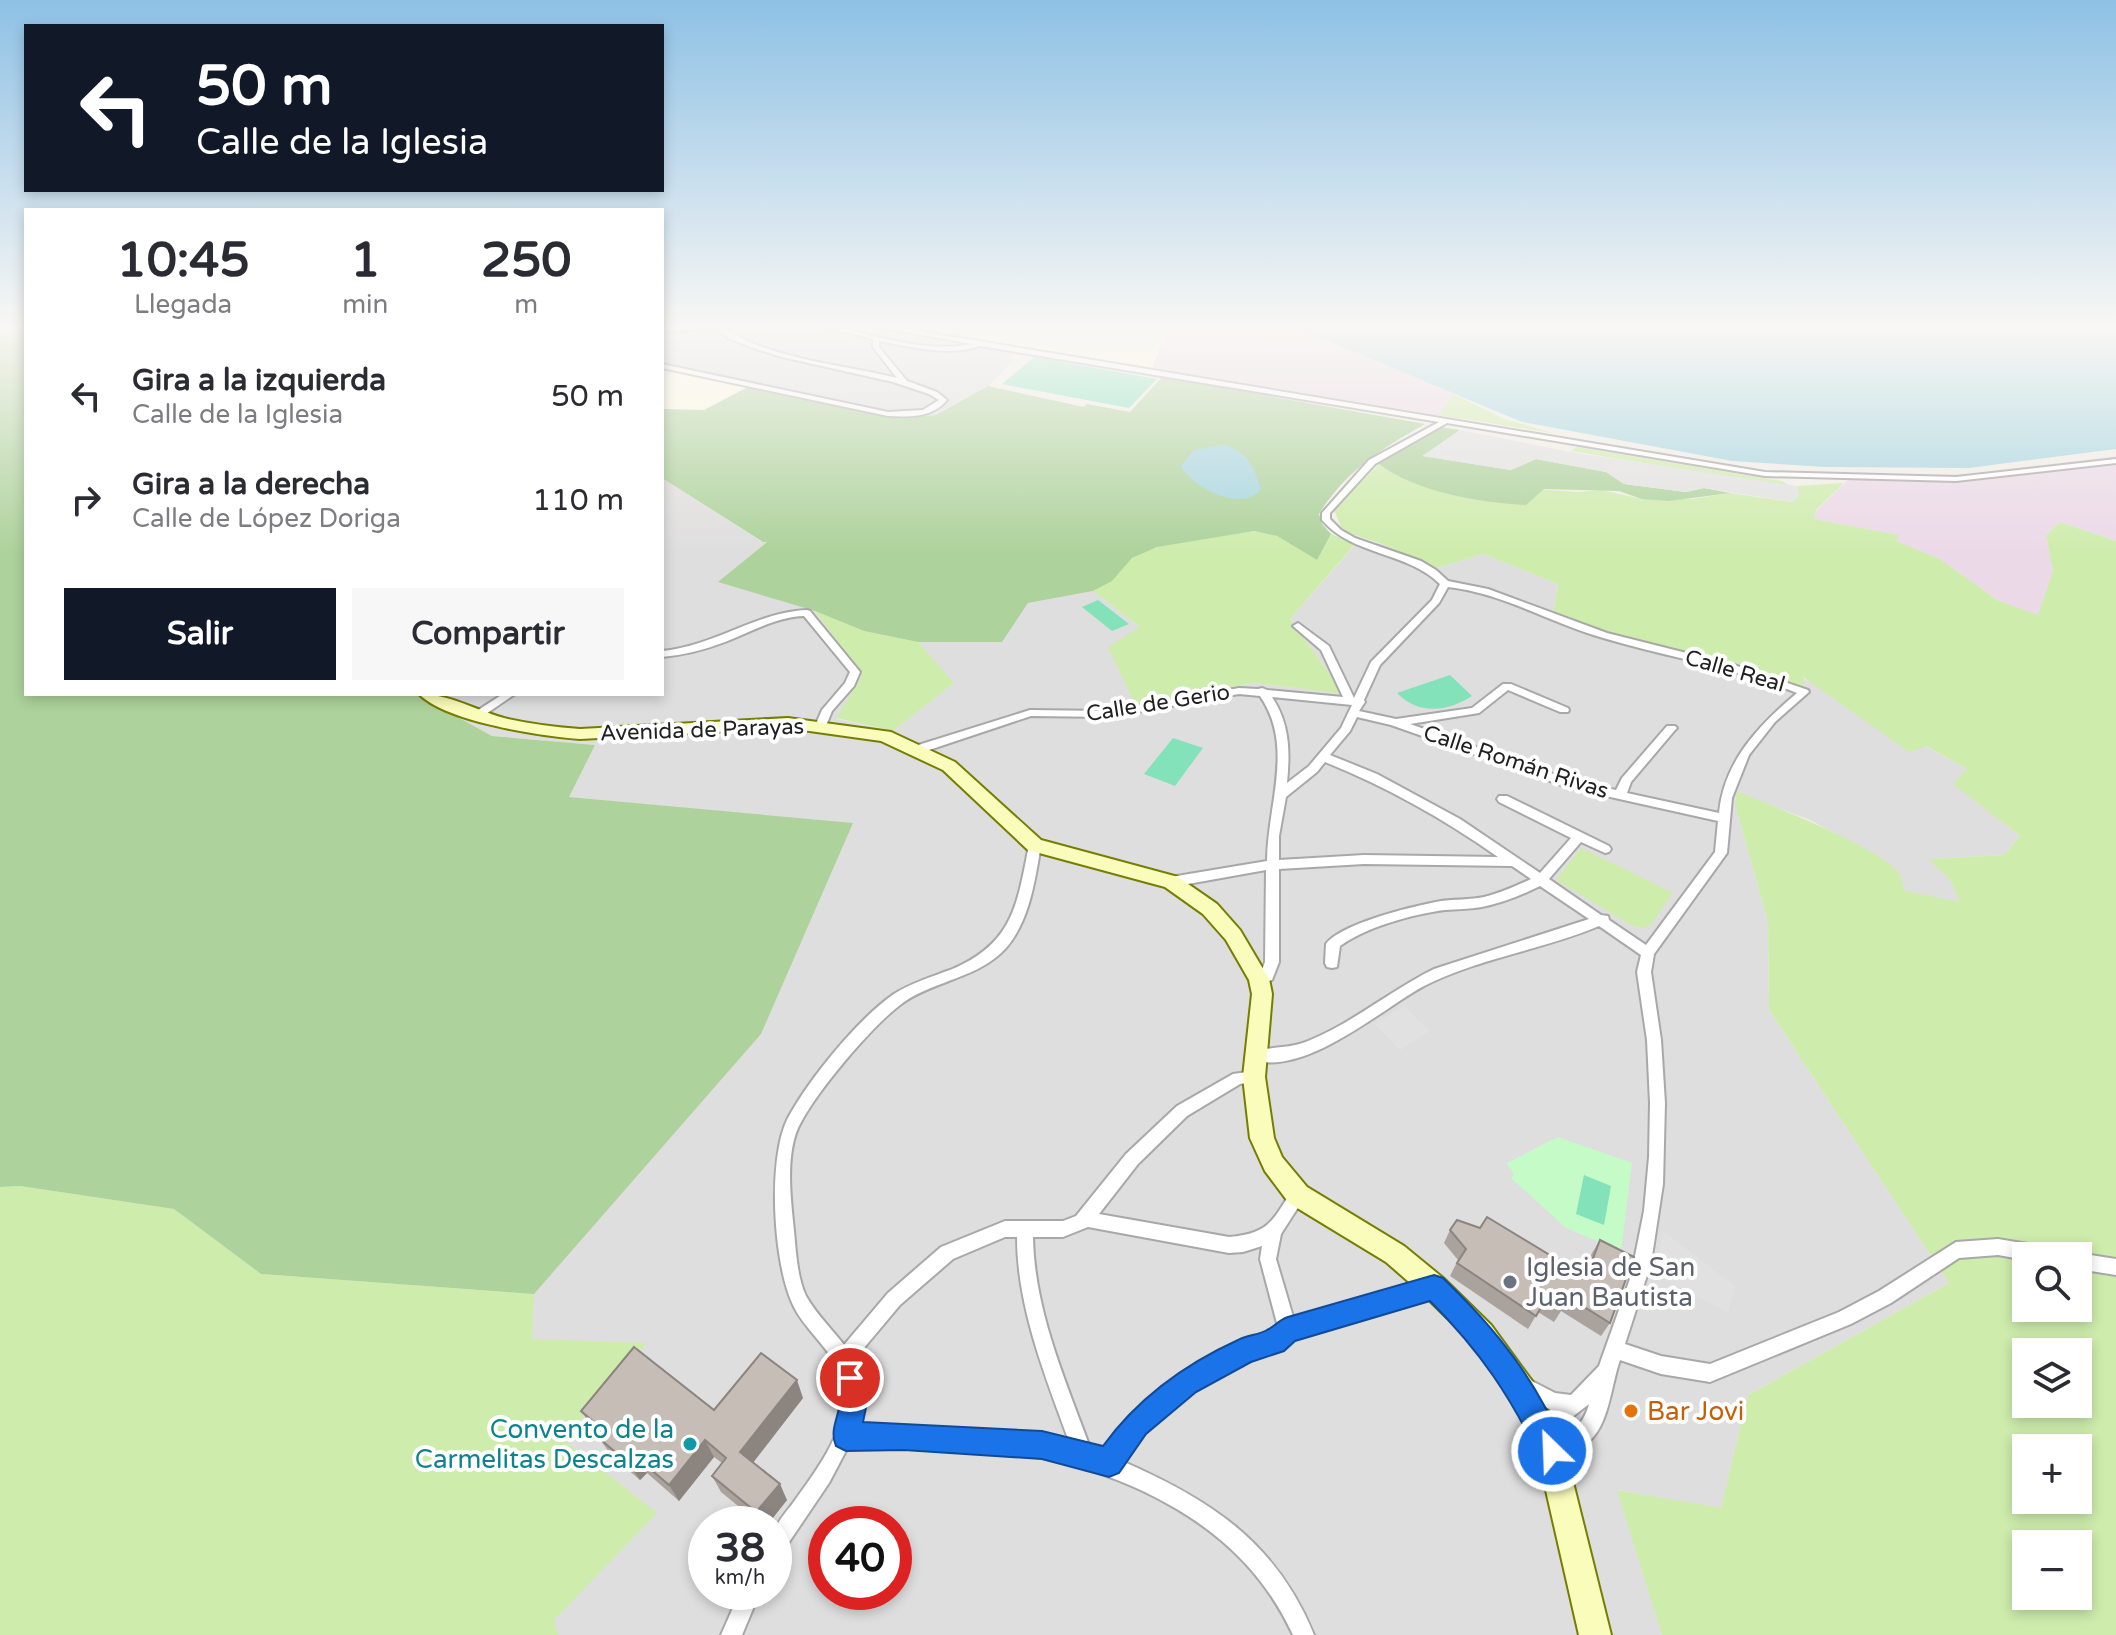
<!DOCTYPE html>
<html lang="es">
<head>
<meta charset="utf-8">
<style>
	:root { --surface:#fff; --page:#f7f7f7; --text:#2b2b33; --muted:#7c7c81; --accent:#111827 }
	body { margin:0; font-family:"Varela Round",sans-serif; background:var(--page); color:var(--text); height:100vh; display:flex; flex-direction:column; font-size:30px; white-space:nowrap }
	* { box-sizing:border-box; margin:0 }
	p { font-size:26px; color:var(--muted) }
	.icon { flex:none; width:44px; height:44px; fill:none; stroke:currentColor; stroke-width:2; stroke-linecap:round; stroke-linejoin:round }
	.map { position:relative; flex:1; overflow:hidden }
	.sheet { position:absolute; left:24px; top:208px; width:640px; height:488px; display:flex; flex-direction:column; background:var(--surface); border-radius:0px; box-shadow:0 4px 12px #0003 }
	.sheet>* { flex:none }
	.guide { position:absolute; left:24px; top:24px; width:640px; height:168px; border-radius:0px; box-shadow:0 4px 12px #0003; background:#111827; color:#fff; overflow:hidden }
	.buttons { position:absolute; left:2012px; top:1242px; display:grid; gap:16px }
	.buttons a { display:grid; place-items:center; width:80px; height:80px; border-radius:0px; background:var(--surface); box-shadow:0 4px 12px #0003; font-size:40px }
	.speed { position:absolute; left:688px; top:1506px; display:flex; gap:16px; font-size:40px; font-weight:700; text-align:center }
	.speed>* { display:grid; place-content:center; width:104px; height:104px; border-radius:50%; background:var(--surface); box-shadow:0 4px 12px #0003; line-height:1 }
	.speed small { font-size:20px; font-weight:400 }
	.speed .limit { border:12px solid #d22; background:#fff; color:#111 }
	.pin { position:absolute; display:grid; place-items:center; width:68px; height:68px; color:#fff; margin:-34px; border:4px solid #fff; border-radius:50%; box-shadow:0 2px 8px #0007 }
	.me { position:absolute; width:88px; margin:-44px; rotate:336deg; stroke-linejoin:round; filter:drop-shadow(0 0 6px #0008) }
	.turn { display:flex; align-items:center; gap:28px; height:168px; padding:0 40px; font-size:36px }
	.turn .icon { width:104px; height:104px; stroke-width:2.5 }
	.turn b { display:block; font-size:56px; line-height:68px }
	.eta { display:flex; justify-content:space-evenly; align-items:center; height:136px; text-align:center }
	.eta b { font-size:48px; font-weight:700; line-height:56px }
	.primary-button { display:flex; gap:16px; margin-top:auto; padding:16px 40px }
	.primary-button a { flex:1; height:92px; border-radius:0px; background:var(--accent); color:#fff; font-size:32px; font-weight:700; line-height:92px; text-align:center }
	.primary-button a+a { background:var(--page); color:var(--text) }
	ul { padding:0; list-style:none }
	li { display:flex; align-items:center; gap:24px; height:104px; padding:0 40px }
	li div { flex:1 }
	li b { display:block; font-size:30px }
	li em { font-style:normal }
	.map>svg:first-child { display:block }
	.residential { fill:#dfdede; fill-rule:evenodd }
	.industrial { fill:#ebd9e8 }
	.education { fill:#fffee2 }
	.grass { fill:#ceecac; fill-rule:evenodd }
	.forest { fill:#add29b }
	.park { fill:#c4fbc7 }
	.pitch { fill:#83e2ba }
	.parking { fill:#e1e1e1 }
	.water { fill:#a6d5e0 }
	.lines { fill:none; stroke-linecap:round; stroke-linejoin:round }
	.street-casing { stroke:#a8a8a8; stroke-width:4 }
	.secondary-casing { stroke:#747e02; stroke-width:4 }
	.street { fill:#fff; fill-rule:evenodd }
	.secondary { fill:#fafcbb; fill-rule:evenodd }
	.wall { fill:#aaa39d }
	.shaded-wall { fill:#8b847f }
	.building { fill:#c6bdb6; stroke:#8b847f; stroke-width:2 }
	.route { fill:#1a73e8; stroke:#114b97; stroke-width:2 }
	.worship-dot { fill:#6b7280; stroke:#fff; stroke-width:3 }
	.food-dot { fill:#e8710a; stroke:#fff; stroke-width:3 }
	.culture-dot { fill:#0f9aa8; stroke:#fff; stroke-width:3 }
	.labels { text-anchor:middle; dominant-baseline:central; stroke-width:8; stroke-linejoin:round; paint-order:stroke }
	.street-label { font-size:22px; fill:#212121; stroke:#fff }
	.near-worship-label { font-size:26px; fill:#5b616d; stroke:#fff; text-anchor:start }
	.near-food-label { font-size:26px; fill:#c56008; stroke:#fff; text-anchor:start }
	.near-culture-label { font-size:26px; fill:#0d838f; stroke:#fff; text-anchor:end }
</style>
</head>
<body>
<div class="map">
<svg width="2116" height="1635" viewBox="0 0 2116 1635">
	<rect width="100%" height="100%" fill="#f1eee7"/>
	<!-- residential -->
	<path class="residential" d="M703 325H847L1013 354 1008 359 1014 360 988 386 936 415 897 418 748 387 662 409V328Z
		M662 478 762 542 769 540 719 582 815 611 862 676 837 719 893 731 953 683 918 642 1002 641 1028 603 1093 591 1140 627 1135 704 1255 683 1343 693 1290 619 1360 539 1388 546 1434 569 1483 554 1558 584 1553 614 1615 636 1735 663 1805 687 1801 677 1967 769 1954 784 2020 836 2004 855 1930 859 1950 880 1961 903 1905 891 1879 857 1810 820 1736 792V808L1768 922 1769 1010 1949 1283 1748 1395 1721 1509 1618 1490 1662 1635H241L853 824 568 797 594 745 492 736 416 694H662ZM706 1524H774V1592H706ZM826 1524H894V1592H826Z"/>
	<!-- industrial -->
	<path class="industrial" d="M1169 325H1290L1454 394 1438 415 1152 368Z
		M2116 456V541L2060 522 2046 535 2053 571 2039 616 1997 600 1940 559 1895 541 1898 535 1814 519 1816 511 1852 476 1972 474Z"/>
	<!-- education -->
	<path class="education" d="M910 325H1169L1152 368 985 341 979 336 955 332 943 334 907 328Z
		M662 369 680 372 748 387 704 410 662 409Z"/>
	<!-- grass -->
	<path class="grass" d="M1454 394 1502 418 1553 433 1438 415Z
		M1577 447 1782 481 1789 485 1761 483 1571 451Z
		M1379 464 1407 480 1579 492 1601 490 1642 499H1692L1730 493 1793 502 1799 495 1797 486 1844 483 1816 510 1814 519 1899 535 1896 541 1940 559 1997 600 2038 615 2053 571 2046 535 2060 522 2116 541V1635H1662L1617 1490 1721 1508 1748 1395 1949 1283 1769 1010 1768 922 1736 808V791C1768 804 1881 848 1899 873 1902 877 1903 886 1905 891L1960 902 1950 880 1929 859 2004 855 2020 836 1953 784 1967 769 1926 746 1909 752 1803 677 1805 687C1722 658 1636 643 1553 614L1558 584 1483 554 1434 569 1388 546 1343 531 1334 510ZM2026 1256H2078V1308H2026ZM2026 1352H2078V1404H2026ZM2026 1448H2078V1500H2026ZM2026 1544H2078V1596H2026Z
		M1254 531 1277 536 1317 560 1331 534 1355 544 1290 619 1344 694 1255 683 1135 704 1108 647 1140 627 1093 591C1116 580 1116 567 1131 559 1166 538 1214 537 1254 531Z
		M815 611 864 631 918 642 954 683 893 731 836 718 862 676Z
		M1581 848 1673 893 1650 926 1640 928 1631 925 1556 880Z
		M20 1186 174 1209 261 1274 534 1294 532 1339 647 1343 564 1440 657 1513 554 1620 558 1635H0V1187Z"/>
	<!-- forest -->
	<path class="forest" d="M0 325H26V694H416L492 736 595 745 569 797 853 823 761 1034 534 1294 261 1274 174 1209 20 1186 0 1187Z
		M1162 377 1425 424C1383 448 1345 471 1319 514L1322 524 1331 534 1317 560 1277 536 1254 531 1157 547 1132 558 1112 581 1093 591 1028 603 1002 642H918L864 631 815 611 718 582 767 542H763L662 478V409L704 410 748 387 897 418 936 415 988 386 1084 407 1087 404 1130 412Z
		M1440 427 1460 430 1423 456 1511 470 1536 459 1606 472 1624 484 1686 492 1704 488 1730 493 1669 501 1642 499 1619 491 1544 489 1526 505C1482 503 1415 492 1379 464Z"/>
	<!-- park -->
	<path class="park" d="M1558 1137 1632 1163 1621 1251 1566 1228 1511 1178 1514 1175 1507 1163Z"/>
	<!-- pitch -->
	<path class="pitch" d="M1034 357 1157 379 1129 408 1002 384Z
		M1098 600 1129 624 1112 631 1082 607Z
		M1450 675 1472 696C1447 712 1418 715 1397 693Z
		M1173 738 1203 748 1175 786 1144 774Z
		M1584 1175 1611 1186 1604 1225 1576 1214Z"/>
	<!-- parking -->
	<path class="parking" d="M1460 430 1576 453 1797 486 1799 495 1793 502 1704 488 1686 492 1624 484 1606 472 1536 459 1511 470 1422 456Z
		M1404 1006 1430 1031 1400 1050 1375 1024Z
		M1663 1231 1735 1286 1728 1313 1654 1273Z"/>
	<!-- water -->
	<path class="water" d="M1290 325H2116V449L1969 468 1825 467 1732 461 1522 422Z
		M1224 445C1247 451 1254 467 1261 489 1243 513 1193 489 1181 466L1194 450Z"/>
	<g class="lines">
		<!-- street casing -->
		<g class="street-casing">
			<path id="street" d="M699 325H756L725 328C768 359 845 365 897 378L873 347V339L817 325H830C872 335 929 354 972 344L866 325H883L1765 472 1956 477 2116 459V463L1956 481 1765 476 1447 423 1375 464 1330 513V519L1341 530 1355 538 1421 561 1436 570 1448 581 1488 589 1607 633 1734 665 1808 690 1809 692 1775 722 1749 755 1732 798 1727 853 1654 954 1651 972 1661 1040 1665 1103 1663 1184 1651 1263 1625 1344 1661 1356 1710 1364 1839 1312 1879 1291 1956 1242 1998 1239 2051 1248 2057 1250 2059 1256H2026V1260L1998 1255 1959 1258 1891 1303 1851 1324 1710 1382 1661 1374 1620 1360C1611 1385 1609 1427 1587 1443 1577 1451 1564 1456 1552 1460L1545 1458 1543 1451 1545 1445 1541 1444 1539 1437 1548 1412 1551 1410 1520 1393 1517 1387 1520 1381 1526 1378 1555 1393 1571 1395 1599 1366 1631 1276 1644 1211 1649 1157 1650 1103 1647 1040 1637 972 1641 955 1599 926C1542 950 1479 958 1424 986 1380 1010 1306 1076 1253 1060L1251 1056 1253 1052C1271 1046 1290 1049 1308 1041 1353 1023 1391 990 1434 969L1589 919 1540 886C1522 895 1502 903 1482 907 1470 909 1457 909 1445 910 1413 914 1366 927 1340 946L1337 967 1332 968 1327 967 1325 963 1326 944C1342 923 1414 906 1441 901 1455 899 1470 900 1484 897 1501 893 1516 886 1531 879L1512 866 1364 864 1279 869V962L1272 980 1259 984 1254 983 1252 979 1254 975 1261 972 1265 962 1266 870 1171 887 1167 885 1165 882 1167 879 1171 877 1267 861C1267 806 1295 746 1260 696L1239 694 1108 717 1031 716 920 753 916 754 910 750 912 747 1030 710 1108 711 1239 688 1258 689 1262 688 1267 690 1343 697 1321 650 1293 626 1298 623 1329 646 1354 698 1371 662 1432 600 1440 584C1406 551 1353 556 1322 520V513L1369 460 1439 422 980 346C949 357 911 347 879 341V347L907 381 937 392 947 400C932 418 910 417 888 416L662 368V364L888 412 923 410 939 400 929 394 893 382 782 357 753 348 730 339 716 329 662 331V327ZM1448 587C1502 593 1549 622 1600 637 1666 657 1733 667 1797 693 1759 725 1724 761 1719 813L1627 793 1631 782 1675 730 1677 728 1675 726H1667L1622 778 1616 790 1576 782 1410 724 1479 713 1508 690 1560 712H1568L1569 710 1568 708 1511 684H1503L1472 708 1396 719 1359 711 1365 702 1364 700 1380 665 1439 603ZM1272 697 1352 705 1341 728 1309 766 1287 783C1290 752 1290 724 1272 697ZM1357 717 1391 725 1570 788 1718 821 1715 852 1646 945 1609 920 1608 916 1601 915 1549 879 1581 842 1605 853 1609 852 1611 849 1609 846 1507 796H1499L1497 799 1499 802 1571 838 1540 873 1460 819 1377 774 1330 755 1350 731ZM1325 762C1387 787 1444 819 1498 857L1364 855 1279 860V836L1286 797 1317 772ZM1589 1404C1584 1423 1574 1432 1556 1440L1562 1425Z
				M807 610 810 611 860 672 854 686 832 711 825 728 821 729 815 726 822 710 845 683 850 672 804 616C776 617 751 632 725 642 704 650 684 655 662 657V651C715 646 756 612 807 610Z
				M503 694H515L480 718H472L471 716 472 714Z
				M1035 841 1041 845C1035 880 1030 920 1006 948 979 978 936 980 904 1002 874 1023 809 1099 796 1133 786 1162 791 1201 794 1231 796 1251 797 1277 806 1296 816 1314 832 1329 844 1345L888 1293 941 1247 1005 1221H1063L1076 1216 1126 1154 1177 1106 1233 1074 1254 1071 1259 1073 1261 1077 1259 1081 1240 1084 1187 1116 1138 1164 1099 1214 1229 1237C1268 1234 1273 1221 1292 1190L1298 1188 1304 1190 1306 1195 1281 1234 1276 1259 1294 1320 1434 1279 1440 1281 1443 1287 1440 1293 1434 1295 1293 1337C1279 1348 1262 1351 1247 1358 1198 1384 1154 1416 1122 1461 1211 1500 1276 1542 1314 1635H1293C1267 1579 1228 1539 1175 1508 1071 1447 966 1445 849 1445L829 1483 781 1554 774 1557C774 1549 773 1540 774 1533 776 1523 787 1511 793 1503 816 1471 848 1430 844 1389 841 1356 808 1335 794 1307 773 1266 767 1158 788 1118 809 1079 858 1019 894 994 911 983 931 977 950 970 1013 944 1017 906 1029 845ZM1088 1227 1229 1253 1243 1252 1262 1246 1260 1259 1278 1327C1264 1336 1247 1339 1233 1347 1180 1376 1140 1406 1103 1454L1091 1450C1066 1382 1034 1310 1033 1237H1063ZM1005 1237H1017C1017 1308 1046 1378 1070 1444 999 1429 929 1426 857 1427 865 1403 864 1383 853 1361L900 1305 953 1259Z
				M2078 1253 2116 1259V1275L2078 1269V1256H2072Z
				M740 1592H760L742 1635H721Z"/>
		</g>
		<!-- secondary casing -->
		<g class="secondary-casing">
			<path id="secondary" d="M419 694C450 694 475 710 504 718 529 724 555 727 580 729L788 718 891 732 955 762 1041 840 1178 877 1217 904 1240 930 1269 979 1272 994 1265 1077 1274 1138 1282 1157 1307 1187 1404 1246 1443 1278 1491 1325 1532 1381 1562 1438 1611 1635H1579L1535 1442 1512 1401 1473 1343 1425 1296 1386 1262 1289 1203 1265 1171 1250 1138 1243 1077 1252 994 1249 980 1226 940 1203 914 1165 887 1028 850 943 770 881 741 788 728 580 739C541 736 446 722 419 694Z"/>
		</g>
		<!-- street -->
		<use href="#street" class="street"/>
		<!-- secondary -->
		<use href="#secondary" class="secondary"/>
	</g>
	<!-- wall -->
	<path class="wall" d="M1450 1230 1583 1275 1592 1253 1600 1240 1610 1323 1601 1336 1561 1311 1554 1322 1538 1312 1528 1329 1450 1276 1458 1260 1444 1243Z
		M803 1398 753 1462 787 1500 768 1524H760L721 1492 712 1476 722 1463 714 1457 679 1501 647 1473 640 1480 611 1455 599 1438 602 1435 593 1428 581 1411 714 1410Z"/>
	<!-- shaded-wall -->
	<path class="shaded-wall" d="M797 1380 803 1398 749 1468 740 1452Z
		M705 1440 714 1457 679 1501 669 1485Z
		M635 1456 647 1473 640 1480 629 1464Z
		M780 1484 787 1500 768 1524H762L756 1512Z"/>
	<!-- building -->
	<path class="building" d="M1487 1217 1586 1277 1600 1240 1634 1257 1610 1323 1568 1297 1562 1309 1546 1299 1536 1316 1457 1263 1466 1249 1450 1230 1457 1220 1480 1228Z
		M634 1347 714 1410 761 1353 797 1380 740 1452 780 1484 756 1512 712 1476 726 1458 705 1440 669 1485 635 1456 629 1464 599 1438 605 1431 581 1411Z"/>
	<!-- sky -->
	<linearGradient id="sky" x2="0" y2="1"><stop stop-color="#8dc1e5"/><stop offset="0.59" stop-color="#f9f7f4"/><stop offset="1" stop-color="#f9f7f4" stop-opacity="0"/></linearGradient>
	<rect width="2116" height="554" fill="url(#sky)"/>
	<!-- route -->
	<path class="route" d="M1434 1275 1443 1278C1498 1331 1537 1381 1566 1451L1562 1462 1552 1466 1542 1462C1511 1397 1481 1352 1430 1301L1295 1341 1284 1351 1251 1362 1196 1392 1146 1434 1119 1473 1109 1477 1042 1459 904 1450 846 1451 836 1446C829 1430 839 1417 840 1401 841 1388 835 1381 840 1368L850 1364 859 1368 868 1398 863 1422 1042 1431 1103 1446C1138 1398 1183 1365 1238 1340 1247 1335 1259 1335 1267 1330 1275 1326 1279 1320 1288 1317Z"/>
	<!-- markers -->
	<circle class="worship-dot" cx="1510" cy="1282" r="8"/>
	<circle class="food-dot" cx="1631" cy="1411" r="8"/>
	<circle class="culture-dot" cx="690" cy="1444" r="8"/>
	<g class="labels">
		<!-- street labels -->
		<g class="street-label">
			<text transform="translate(1735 671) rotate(16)">Calle Real</text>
			<text transform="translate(1158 703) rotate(-9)">Calle de Gerio</text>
			<text transform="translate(702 730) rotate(-2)">Avenida de Parayas</text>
			<text transform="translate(1516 762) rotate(18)">Calle Román Rivas</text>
		</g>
		<!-- near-worship labels -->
		<g class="near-worship-label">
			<text x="1526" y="1267">Iglesia de San<tspan x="1526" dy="30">Juan Bautista</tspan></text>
		</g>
		<!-- near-food labels -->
		<g class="near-food-label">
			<text x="1647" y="1411">Bar Jovi</text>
		</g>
		<!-- near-culture labels -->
		<g class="near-culture-label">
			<text x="674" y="1429">Convento de la<tspan x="674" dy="30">Carmelitas Descalzas</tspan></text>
		</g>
	</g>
</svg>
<div class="buttons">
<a><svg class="icon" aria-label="search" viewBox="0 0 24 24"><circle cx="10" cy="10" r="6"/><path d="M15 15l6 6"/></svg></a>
<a><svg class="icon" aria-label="layers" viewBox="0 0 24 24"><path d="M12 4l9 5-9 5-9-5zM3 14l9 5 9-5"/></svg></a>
<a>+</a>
<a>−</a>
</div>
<div class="speed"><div>38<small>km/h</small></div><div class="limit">40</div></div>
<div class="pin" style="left:850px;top:1378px;background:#d93025"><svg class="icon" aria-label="arrive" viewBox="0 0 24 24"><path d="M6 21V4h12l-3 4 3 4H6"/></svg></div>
<svg class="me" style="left:1552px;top:1451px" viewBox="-20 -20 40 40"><circle r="17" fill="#1a73e8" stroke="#fff" stroke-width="3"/><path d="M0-11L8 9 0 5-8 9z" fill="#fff"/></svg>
<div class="guide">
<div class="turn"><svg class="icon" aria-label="left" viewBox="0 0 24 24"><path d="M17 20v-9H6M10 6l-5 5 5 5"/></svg><div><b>50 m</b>Calle de la Iglesia</div></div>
</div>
<section class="sheet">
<div class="eta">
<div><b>10:45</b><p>Llegada</p></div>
<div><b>1</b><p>min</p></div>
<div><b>250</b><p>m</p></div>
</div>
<ul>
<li><svg class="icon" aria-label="left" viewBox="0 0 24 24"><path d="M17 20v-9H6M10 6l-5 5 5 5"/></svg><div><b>Gira a la izquierda</b><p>Calle de la Iglesia</p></div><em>50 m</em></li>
<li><svg class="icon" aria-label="right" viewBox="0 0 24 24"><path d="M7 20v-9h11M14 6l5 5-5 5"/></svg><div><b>Gira a la derecha</b><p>Calle de López Doriga</p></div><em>110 m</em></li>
</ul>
<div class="primary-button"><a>Salir</a><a>Compartir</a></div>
</section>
</div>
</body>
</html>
